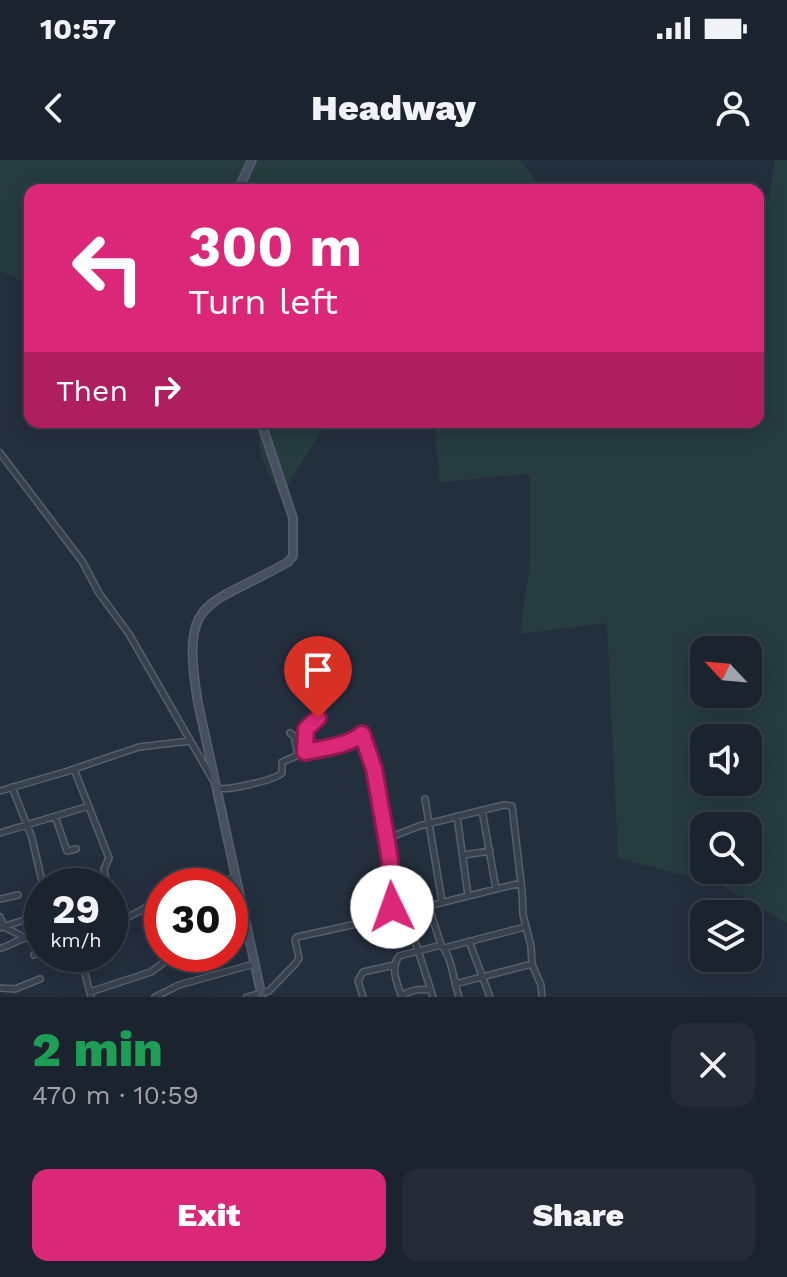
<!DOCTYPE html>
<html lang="en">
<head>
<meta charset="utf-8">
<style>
	:root { --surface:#1b232e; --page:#242b36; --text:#f1f3f6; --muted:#a0a4aa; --line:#39404a; --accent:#db2777 }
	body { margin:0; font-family:"Work Sans",sans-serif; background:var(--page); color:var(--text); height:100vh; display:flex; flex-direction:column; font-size:30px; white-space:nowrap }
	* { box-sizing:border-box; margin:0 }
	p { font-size:26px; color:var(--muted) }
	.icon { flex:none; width:44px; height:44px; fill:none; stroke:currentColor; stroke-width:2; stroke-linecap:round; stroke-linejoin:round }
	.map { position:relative; height:837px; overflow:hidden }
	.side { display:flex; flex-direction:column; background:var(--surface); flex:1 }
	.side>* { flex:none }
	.top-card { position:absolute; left:24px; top:24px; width:740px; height:244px; border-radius:16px; box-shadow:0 4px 20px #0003,0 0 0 2px var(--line); background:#db2777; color:#fff; overflow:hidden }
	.needle { width:52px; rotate:296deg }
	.tools { position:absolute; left:690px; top:476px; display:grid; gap:16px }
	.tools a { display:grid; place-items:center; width:72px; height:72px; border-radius:16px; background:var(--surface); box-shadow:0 4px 20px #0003,0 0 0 2px var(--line); font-size:40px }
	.speed { position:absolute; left:24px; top:708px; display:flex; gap:16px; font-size:40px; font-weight:700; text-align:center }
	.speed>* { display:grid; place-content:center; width:104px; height:104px; border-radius:50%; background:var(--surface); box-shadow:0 4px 20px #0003,0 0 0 2px var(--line); line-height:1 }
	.speed small { font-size:20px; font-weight:400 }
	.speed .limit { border:12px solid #d22; background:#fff; color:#111 }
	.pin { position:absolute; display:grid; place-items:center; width:68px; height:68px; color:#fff; margin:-82px -34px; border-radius:50% 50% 50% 0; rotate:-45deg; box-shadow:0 0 8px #0007 }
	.pin .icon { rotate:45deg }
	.me { position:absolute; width:88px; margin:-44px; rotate:357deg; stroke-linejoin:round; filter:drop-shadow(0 0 6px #0008) }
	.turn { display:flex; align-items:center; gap:28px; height:168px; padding:0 32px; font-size:36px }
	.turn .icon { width:104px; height:104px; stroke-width:2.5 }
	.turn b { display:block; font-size:56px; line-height:68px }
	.then { display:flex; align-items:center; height:76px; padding:0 32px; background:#0003; gap:16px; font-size:30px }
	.round { display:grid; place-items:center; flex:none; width:84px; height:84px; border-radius:16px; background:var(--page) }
	.head { display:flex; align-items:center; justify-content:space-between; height:136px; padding:0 32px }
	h1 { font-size:48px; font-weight:800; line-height:60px; color:#1e9e55 }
	.primary-button { display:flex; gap:16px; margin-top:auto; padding:16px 32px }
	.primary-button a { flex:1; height:92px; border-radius:16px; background:var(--accent); color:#fff; font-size:32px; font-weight:800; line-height:92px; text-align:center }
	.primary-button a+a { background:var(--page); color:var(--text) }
	.status { display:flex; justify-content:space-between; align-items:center; height:56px; padding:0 40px; background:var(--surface); direction:ltr }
	.status svg { height:22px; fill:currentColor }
	header { display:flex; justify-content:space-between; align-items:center; height:104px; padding:0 32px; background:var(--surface); font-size:36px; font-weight:800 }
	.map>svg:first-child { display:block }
	.green { fill:#263c3f; fill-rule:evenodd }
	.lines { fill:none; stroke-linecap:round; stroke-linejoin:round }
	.street-casing { stroke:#565f6c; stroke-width:8 }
	.secondary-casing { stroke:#565f6c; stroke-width:10 }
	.street { stroke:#38414e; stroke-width:5 }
	.secondary { stroke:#465061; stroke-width:7 }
	.route-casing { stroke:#8e194d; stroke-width:20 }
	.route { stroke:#db2777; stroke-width:14 }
</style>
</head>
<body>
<div class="status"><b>10:57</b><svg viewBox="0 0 49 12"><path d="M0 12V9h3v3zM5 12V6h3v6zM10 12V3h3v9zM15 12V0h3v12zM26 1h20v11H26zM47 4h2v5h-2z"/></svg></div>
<header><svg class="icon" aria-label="back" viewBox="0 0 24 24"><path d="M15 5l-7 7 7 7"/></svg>Headway<svg class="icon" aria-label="person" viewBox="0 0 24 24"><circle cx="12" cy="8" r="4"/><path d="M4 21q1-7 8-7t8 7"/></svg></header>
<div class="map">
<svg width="787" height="837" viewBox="0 0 787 837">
	<rect width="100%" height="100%" fill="#242f3e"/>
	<!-- green -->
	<path class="green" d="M0 0H520L543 30H30V124L0 111Z
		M775 0H787V763L718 724 618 698 607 463 520 474 530 402V314L440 322 434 262H758V42L769 39ZM704 490H748V534H704ZM704 578H748V622H704ZM704 666H748V710H704Z
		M255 262H327L280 337 263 300Z"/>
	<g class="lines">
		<!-- street casing -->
		<g class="street-casing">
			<path id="street" d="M0 293 82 401 99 433 129 474 213 620
				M290 573 294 576 298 595
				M305 592 306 569 318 558
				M74 609 109 698 104 709 107 726
				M12 627 32 678 43 726
				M218 628C227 631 275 620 282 613V602C290 599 299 594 307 592 325 586 348 587 362 574 365 586 370 597 374 610 382 637 385 669 389 697 392 716 384 735 395 752H404L407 756 433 837
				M0 631 65 612 139 587 190 581
				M425 639 442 742
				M482 650 496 729
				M55 656 67 691 76 689
				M457 656 468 735
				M0 673 89 646
				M386 679 419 666 504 645 512 646 522 731 523 755 531 786 532 804 541 825 542 837
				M464 695 490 691
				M207 726 236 717
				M0 739 18 735
				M429 747 441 785C453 799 453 820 459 837
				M404 752 521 723
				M0 757 4 767 24 777
				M110 764C130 759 143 747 162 740
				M0 768 24 760
				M230 775 247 769
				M469 781 490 837
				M0 788C10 787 19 777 29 778
				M444 788 525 767
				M80 794 91 837
				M34 795 42 792
				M455 824 532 804
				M0 828 15 829 40 819
				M430 830C421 829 409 829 402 837 397 824 390 808 399 796L441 785
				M90 832 151 812 175 794
				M155 837 179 825 254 804
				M247 837 269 831 296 803 299 798 295 780 297 777 388 757 395 752
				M363 837 358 821 363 812 394 805"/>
		</g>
		<!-- secondary casing -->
		<g class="secondary-casing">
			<path id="secondary" d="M238 30 252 0
				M261 262 293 358V396L288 402C206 449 180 434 198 543L262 837"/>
		</g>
		<!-- street -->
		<use href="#street" class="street"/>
		<!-- secondary -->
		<use href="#secondary" class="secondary"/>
	</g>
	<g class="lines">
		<!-- route casing -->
		<g class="route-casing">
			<path id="route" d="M318 558 306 569 305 592C323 588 348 586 362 574L374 609 388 688 390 702 388 727 392 747"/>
		</g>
		<!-- route -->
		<use href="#route" class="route"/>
	</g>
</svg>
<div class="tools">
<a><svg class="needle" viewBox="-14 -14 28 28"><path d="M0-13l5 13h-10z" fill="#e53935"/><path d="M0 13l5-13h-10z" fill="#a0a4aa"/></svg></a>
<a><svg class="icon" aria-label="sound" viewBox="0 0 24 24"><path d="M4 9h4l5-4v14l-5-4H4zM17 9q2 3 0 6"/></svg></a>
<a><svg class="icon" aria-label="search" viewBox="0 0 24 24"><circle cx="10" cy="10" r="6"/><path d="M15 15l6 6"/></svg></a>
<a><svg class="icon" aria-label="layers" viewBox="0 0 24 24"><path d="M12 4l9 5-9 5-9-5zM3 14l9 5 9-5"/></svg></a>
</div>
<div class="speed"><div>29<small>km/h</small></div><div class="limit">30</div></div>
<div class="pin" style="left:318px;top:558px;background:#d93025"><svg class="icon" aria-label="arrive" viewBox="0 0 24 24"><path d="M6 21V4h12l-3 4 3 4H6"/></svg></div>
<svg class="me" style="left:392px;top:747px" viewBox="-20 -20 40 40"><circle r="19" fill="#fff"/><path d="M0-13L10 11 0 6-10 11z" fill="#db2777"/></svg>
<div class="top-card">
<div class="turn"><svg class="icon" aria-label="left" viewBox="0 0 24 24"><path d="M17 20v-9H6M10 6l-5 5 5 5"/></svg><div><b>300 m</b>Turn left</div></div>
<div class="then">Then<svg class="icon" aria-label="right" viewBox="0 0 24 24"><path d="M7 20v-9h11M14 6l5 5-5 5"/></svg></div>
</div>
</div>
<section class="side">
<div class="head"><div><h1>2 min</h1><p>470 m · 10:59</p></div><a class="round"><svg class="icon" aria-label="close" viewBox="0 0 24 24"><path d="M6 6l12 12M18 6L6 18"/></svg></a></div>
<div class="primary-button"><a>Exit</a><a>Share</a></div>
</section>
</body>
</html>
